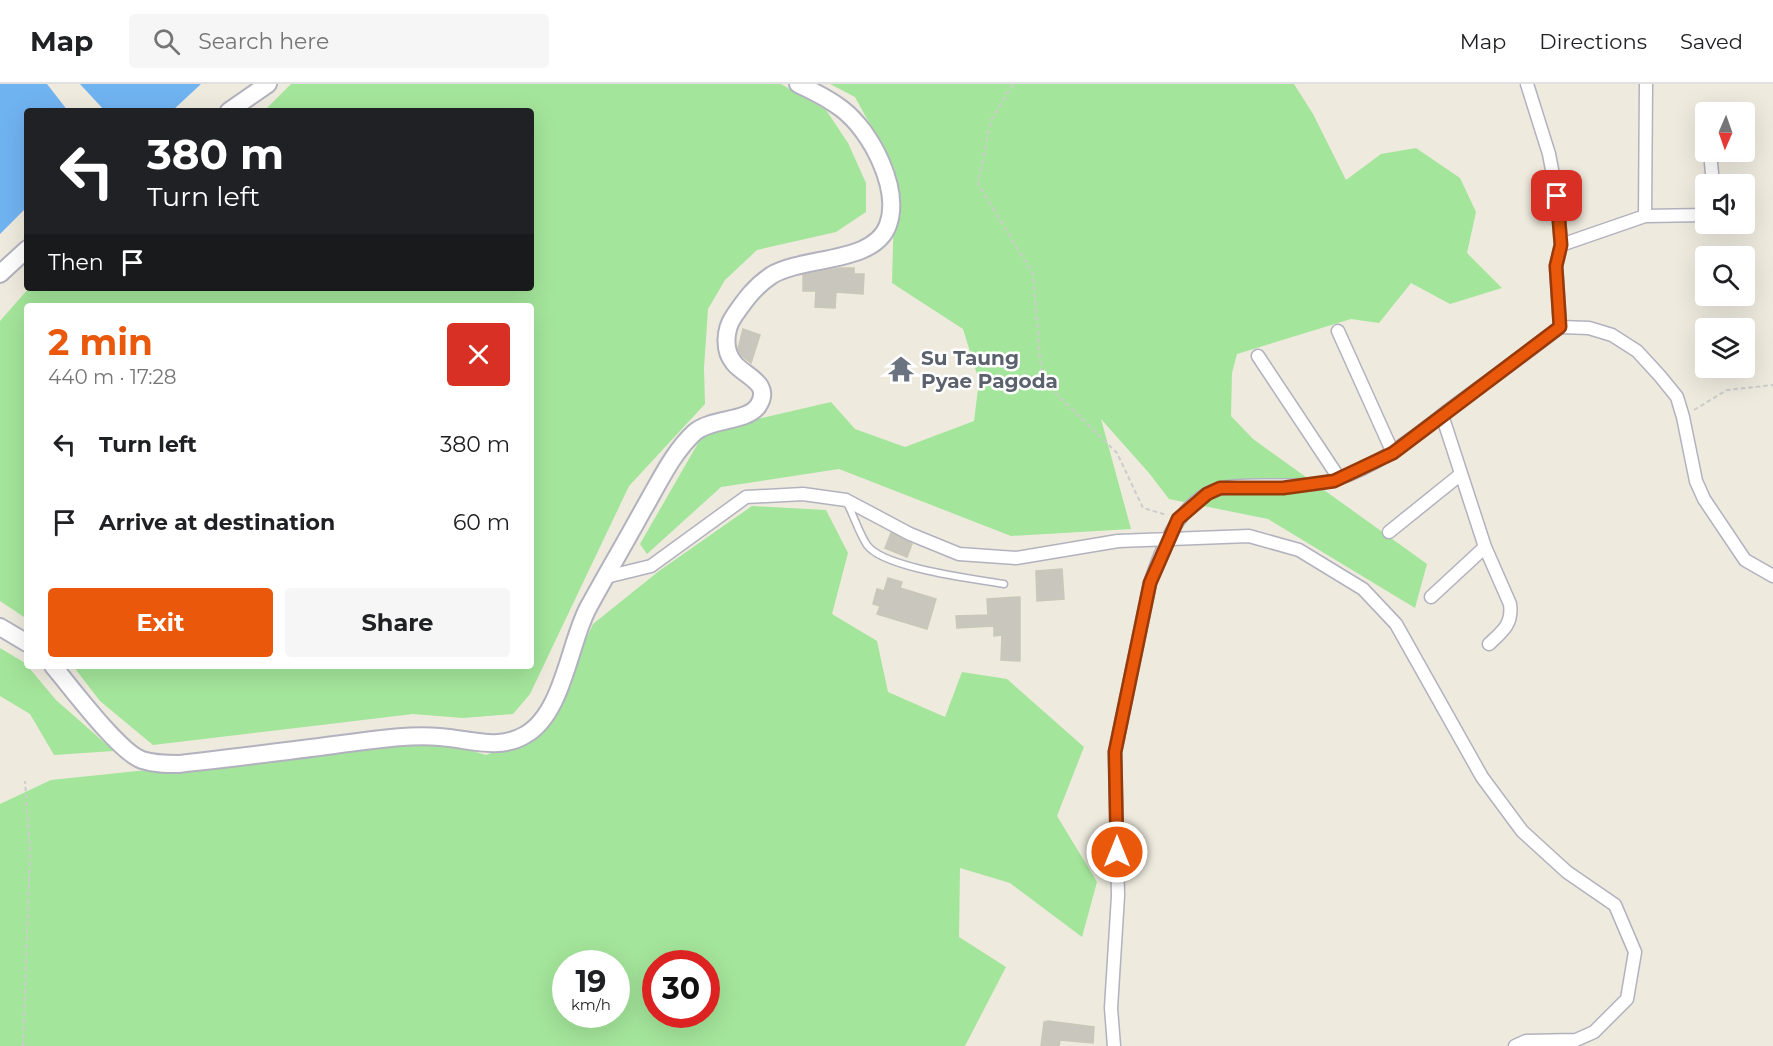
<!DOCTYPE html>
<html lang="en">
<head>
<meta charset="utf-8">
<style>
	:root { --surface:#fff; --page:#f6f6f6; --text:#202124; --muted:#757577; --line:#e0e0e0; --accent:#ea580c }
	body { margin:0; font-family:Montserrat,sans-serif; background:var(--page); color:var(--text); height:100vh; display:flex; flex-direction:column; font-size:22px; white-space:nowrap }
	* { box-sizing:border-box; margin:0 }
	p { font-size:20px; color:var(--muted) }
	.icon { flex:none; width:33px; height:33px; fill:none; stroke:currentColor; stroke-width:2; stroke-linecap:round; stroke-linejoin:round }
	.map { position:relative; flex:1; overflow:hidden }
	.sheet { position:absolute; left:24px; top:219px; width:510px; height:366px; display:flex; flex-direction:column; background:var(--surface); border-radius:6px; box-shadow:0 6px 24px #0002 }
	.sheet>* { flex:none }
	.hud { position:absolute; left:24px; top:24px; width:510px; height:183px; border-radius:6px; box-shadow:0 6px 24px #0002; background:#202124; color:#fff; overflow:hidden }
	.needle { width:39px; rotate:182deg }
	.buttons { position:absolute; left:1695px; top:18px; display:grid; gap:12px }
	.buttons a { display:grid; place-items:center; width:60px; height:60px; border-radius:6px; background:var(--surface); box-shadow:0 6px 24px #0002; font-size:30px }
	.speed { position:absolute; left:552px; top:866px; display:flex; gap:12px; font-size:30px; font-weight:700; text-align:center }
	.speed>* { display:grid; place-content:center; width:78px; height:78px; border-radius:50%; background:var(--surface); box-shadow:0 6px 24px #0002; line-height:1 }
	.speed small { font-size:15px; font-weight:400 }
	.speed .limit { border:9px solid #d22; background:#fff; color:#111 }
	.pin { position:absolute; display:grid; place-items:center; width:51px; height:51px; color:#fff; margin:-26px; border-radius:12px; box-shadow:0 3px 9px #0006 }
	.me { position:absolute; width:66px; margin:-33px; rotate:0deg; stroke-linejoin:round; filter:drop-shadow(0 0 4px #0008) }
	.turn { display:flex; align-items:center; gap:21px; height:126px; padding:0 24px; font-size:27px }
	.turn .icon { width:78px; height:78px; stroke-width:2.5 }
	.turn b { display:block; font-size:42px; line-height:51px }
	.then { display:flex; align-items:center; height:57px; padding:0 24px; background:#0003; gap:12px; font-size:22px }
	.round { display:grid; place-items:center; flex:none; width:63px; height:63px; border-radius:6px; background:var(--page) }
	.headline { display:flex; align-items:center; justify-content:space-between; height:102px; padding:0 24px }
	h1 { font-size:36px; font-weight:700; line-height:45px; color:var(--accent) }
	.cta { display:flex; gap:12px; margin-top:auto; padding:12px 24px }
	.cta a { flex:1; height:69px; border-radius:6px; background:var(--accent); color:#fff; font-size:24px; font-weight:700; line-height:69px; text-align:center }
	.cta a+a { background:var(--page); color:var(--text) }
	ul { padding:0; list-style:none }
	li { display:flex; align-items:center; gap:18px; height:78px; padding:0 24px }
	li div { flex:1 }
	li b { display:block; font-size:22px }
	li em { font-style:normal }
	header { display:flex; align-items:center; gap:36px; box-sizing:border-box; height:84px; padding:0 30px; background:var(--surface); border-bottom:2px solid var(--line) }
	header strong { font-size:28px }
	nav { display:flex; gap:33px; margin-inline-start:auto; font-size:21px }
	.search { width:420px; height:54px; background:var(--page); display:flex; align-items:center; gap:15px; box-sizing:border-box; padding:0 21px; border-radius:6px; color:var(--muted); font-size:22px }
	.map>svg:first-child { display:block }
	.green { fill:#a3e59a; fill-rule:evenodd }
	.water { fill:#70b3f1 }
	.building { fill:#c9c7bd; stroke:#c9c7b7; stroke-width:1.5 }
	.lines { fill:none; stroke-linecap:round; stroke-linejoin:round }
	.lane-casing { stroke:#b2b2bf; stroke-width:9 }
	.street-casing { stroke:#b2b2bf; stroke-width:15 }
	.secondary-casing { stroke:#b2b2bf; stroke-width:20 }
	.path { stroke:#ccc; stroke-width:2; stroke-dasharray:4.5 3; stroke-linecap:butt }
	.lane { stroke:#fff; stroke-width:6 }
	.street { stroke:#fff; stroke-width:12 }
	.secondary { stroke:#fff; stroke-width:16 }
	.route-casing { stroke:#983908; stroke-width:15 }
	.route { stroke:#ea580c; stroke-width:10 }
	.labels { text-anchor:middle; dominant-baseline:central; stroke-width:5; stroke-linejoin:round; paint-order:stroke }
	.worship-label { font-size:20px; font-weight:bold; fill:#5b616d; stroke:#fff; text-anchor:start }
</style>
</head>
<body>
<header>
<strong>Map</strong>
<div class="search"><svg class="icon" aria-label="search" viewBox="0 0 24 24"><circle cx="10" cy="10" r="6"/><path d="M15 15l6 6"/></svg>Search here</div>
<nav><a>Map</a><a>Directions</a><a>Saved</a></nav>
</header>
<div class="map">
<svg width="1773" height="962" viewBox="0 0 1773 962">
	<rect width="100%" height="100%" fill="#eeeade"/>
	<!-- green -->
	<path class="green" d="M291 0H781L826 26 848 59 866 99V128L836 148 757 166 725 196 708 225 704 284 705 320 629 402 530 610 513 630 463 634 413 630 153 661 100 617 73 582H531V222H27V535L0 517V237L29 204H531V27H264Z
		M830 0H1294L1313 30 1346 96 1381 70 1416 64 1460 94 1476 128 1467 169 1502 204 1450 220 1411 199 1379 239 1351 235 1237 270 1232 289 1231 332 1253 355 1427 480 1415 524 1268 435 1169 415 1149 389 1101 335 1131 445 1011 452 839 385 721 403 647 470 640 460 705 347 831 318 855 345 905 363 974 337 979 297 963 245 892 199 895 86 855 13Z
		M752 422 826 426 848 469 832 530 877 557 888 608 945 633 962 588 1007 595 1084 663 1057 732 1097 798 1082 853 1010 799 960 784 959 853 1006 883 965 962H0V720L51 696 436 656 486 671 543 650 593 540 659 487ZM566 879H616V930H566ZM656 879H706V930H656Z
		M0 564 25 579 56 616 114 667 54 671 30 630 0 612Z"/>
	<!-- water -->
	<path class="water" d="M0 0H47L68 27H27V123L0 150Z
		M80 0H201L172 27H105Z"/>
	<!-- building -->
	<path class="building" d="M840 184H854V190H864L863 210 836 208 835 224 815 223 816 207H803V191Z
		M743 245 760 251 751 279 742 272 738 265Z
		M891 449 912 460 907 473 885 464Z
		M1062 485 1064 515 1037 517 1036 487Z
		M888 494 902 498 900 504 936 515 927 545 877 530 880 522 873 520 877 505 884 507Z
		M1020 513V577L1001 576 1002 551 994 552V542L957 544 956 532 988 531 987 515Z
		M1048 937 1094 943 1093 959 1060 956 1059 962H1041L1044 938Z"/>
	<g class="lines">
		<!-- lane casing -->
		<g class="lane-casing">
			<path id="lane" d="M847 419C854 432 859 449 867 461 883 484 975 495 1004 500"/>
		</g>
		<!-- street casing -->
		<g class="street-casing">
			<path id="street" d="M1527 0 1549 70 1557 112 1561 161 1556 182 1560 243
				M1710 68 1713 100
				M1645 132 1646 0
				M1561 161 1645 132 1706 131
				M1338 247 1393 369
				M1258 272 1339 394
				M1442 331 1485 463 1510 520C1513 540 1502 548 1489 560
				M1389 448 1461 390
				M606 493 651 482 746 413 803 410 846 416 910 450 959 470 1016 474 1118 457 1249 452 1299 466 1363 505 1396 540 1482 693 1522 747 1567 788 1615 821 1635 868 1627 915 1594 948 1576 956 1526 957 1515 962
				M1431 513 1485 463
				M1114 962 1111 924 1118 812 1115 668 1150 499C1161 466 1176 427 1208 409 1236 394 1298 408 1334 396 1379 382 1414 353 1450 325 1487 298 1524 271 1560 243L1589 244 1612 251 1637 267 1660 292 1677 313 1683 333 1696 397 1704 415 1745 476 1773 492"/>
		</g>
		<!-- secondary casing -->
		<g class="secondary-casing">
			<path id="secondary" d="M229 27 268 0
				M0 190 27 165
				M0 543 27 559
				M53 582C71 603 119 668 142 676 154 680 166 680 179 680 230 674 282 668 334 661 369 657 404 650 440 653 469 655 498 667 525 651 563 630 569 560 588 524 606 491 625 459 643 426 659 399 672 369 695 348 712 334 747 338 758 322 773 299 744 292 734 279 723 266 725 245 734 232 745 216 755 202 772 191 804 172 874 180 888 141 901 105 871 47 842 25 829 15 813 7 798 0"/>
		</g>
		<!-- path -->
		<path class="path" d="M1013 0 991 36 978 100 1033 190 1042 296 1117 369 1143 424 1167 431
			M1694 326 1727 306 1773 301
			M23 962 30 768 25 697"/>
		<!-- lane -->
		<use href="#lane" class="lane"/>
		<!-- street -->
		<use href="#street" class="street"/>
		<!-- secondary -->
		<use href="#secondary" class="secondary"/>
	</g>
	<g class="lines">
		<!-- route casing -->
		<g class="route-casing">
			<path id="route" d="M1117 768 1115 668 1150 499 1178 435 1207 410 1220 404H1283L1334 397 1393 369 1560 243 1556 182 1561 161 1557 112"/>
		</g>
		<!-- route -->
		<use href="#route" class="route"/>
	</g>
	<!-- icons -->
	<defs>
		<g id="temple-bare" transform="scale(2.07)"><path d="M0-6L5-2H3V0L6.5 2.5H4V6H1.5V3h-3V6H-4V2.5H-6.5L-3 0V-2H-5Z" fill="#6b7280" stroke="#fff" stroke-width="2.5" paint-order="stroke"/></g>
	</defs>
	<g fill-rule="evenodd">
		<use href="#temple-bare" x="901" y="285"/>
	</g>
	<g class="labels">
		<!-- worship labels -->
		<g class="worship-label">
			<text x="921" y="274">Su Taung<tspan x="921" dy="23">Pyae Pagoda</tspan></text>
		</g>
	</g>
</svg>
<div class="buttons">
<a><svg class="needle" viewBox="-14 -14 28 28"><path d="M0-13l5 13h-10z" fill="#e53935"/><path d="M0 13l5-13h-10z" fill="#757577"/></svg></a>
<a><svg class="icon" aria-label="sound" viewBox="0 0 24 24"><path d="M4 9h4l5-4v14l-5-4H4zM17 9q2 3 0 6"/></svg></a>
<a><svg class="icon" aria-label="search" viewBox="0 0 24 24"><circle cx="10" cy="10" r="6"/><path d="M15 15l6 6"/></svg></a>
<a><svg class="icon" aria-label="layers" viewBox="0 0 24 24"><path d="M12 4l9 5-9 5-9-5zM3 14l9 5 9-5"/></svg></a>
</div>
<div class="speed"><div>19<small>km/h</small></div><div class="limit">30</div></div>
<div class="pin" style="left:1557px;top:112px;background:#d93025"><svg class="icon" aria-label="arrive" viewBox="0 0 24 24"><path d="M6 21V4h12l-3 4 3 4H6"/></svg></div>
<svg class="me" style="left:1117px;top:768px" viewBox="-20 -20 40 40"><circle r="17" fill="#ea580c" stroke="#fff" stroke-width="3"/><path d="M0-11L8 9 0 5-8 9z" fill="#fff"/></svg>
<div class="hud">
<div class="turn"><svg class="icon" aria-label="left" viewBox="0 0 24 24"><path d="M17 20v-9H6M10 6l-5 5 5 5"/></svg><div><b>380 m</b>Turn left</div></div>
<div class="then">Then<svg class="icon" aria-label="arrive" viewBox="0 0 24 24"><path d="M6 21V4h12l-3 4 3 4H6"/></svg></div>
</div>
<section class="sheet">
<div class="headline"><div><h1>2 min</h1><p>440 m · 17:28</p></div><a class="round" style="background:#d93025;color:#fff"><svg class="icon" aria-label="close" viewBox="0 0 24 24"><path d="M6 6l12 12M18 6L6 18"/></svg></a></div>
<ul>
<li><svg class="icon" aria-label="left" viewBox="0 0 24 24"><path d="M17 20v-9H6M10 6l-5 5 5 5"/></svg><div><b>Turn left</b></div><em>380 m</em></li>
<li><svg class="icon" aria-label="arrive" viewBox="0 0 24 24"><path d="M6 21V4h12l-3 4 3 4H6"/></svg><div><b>Arrive at destination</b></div><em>60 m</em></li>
</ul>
<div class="cta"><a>Exit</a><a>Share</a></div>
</section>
</div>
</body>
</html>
